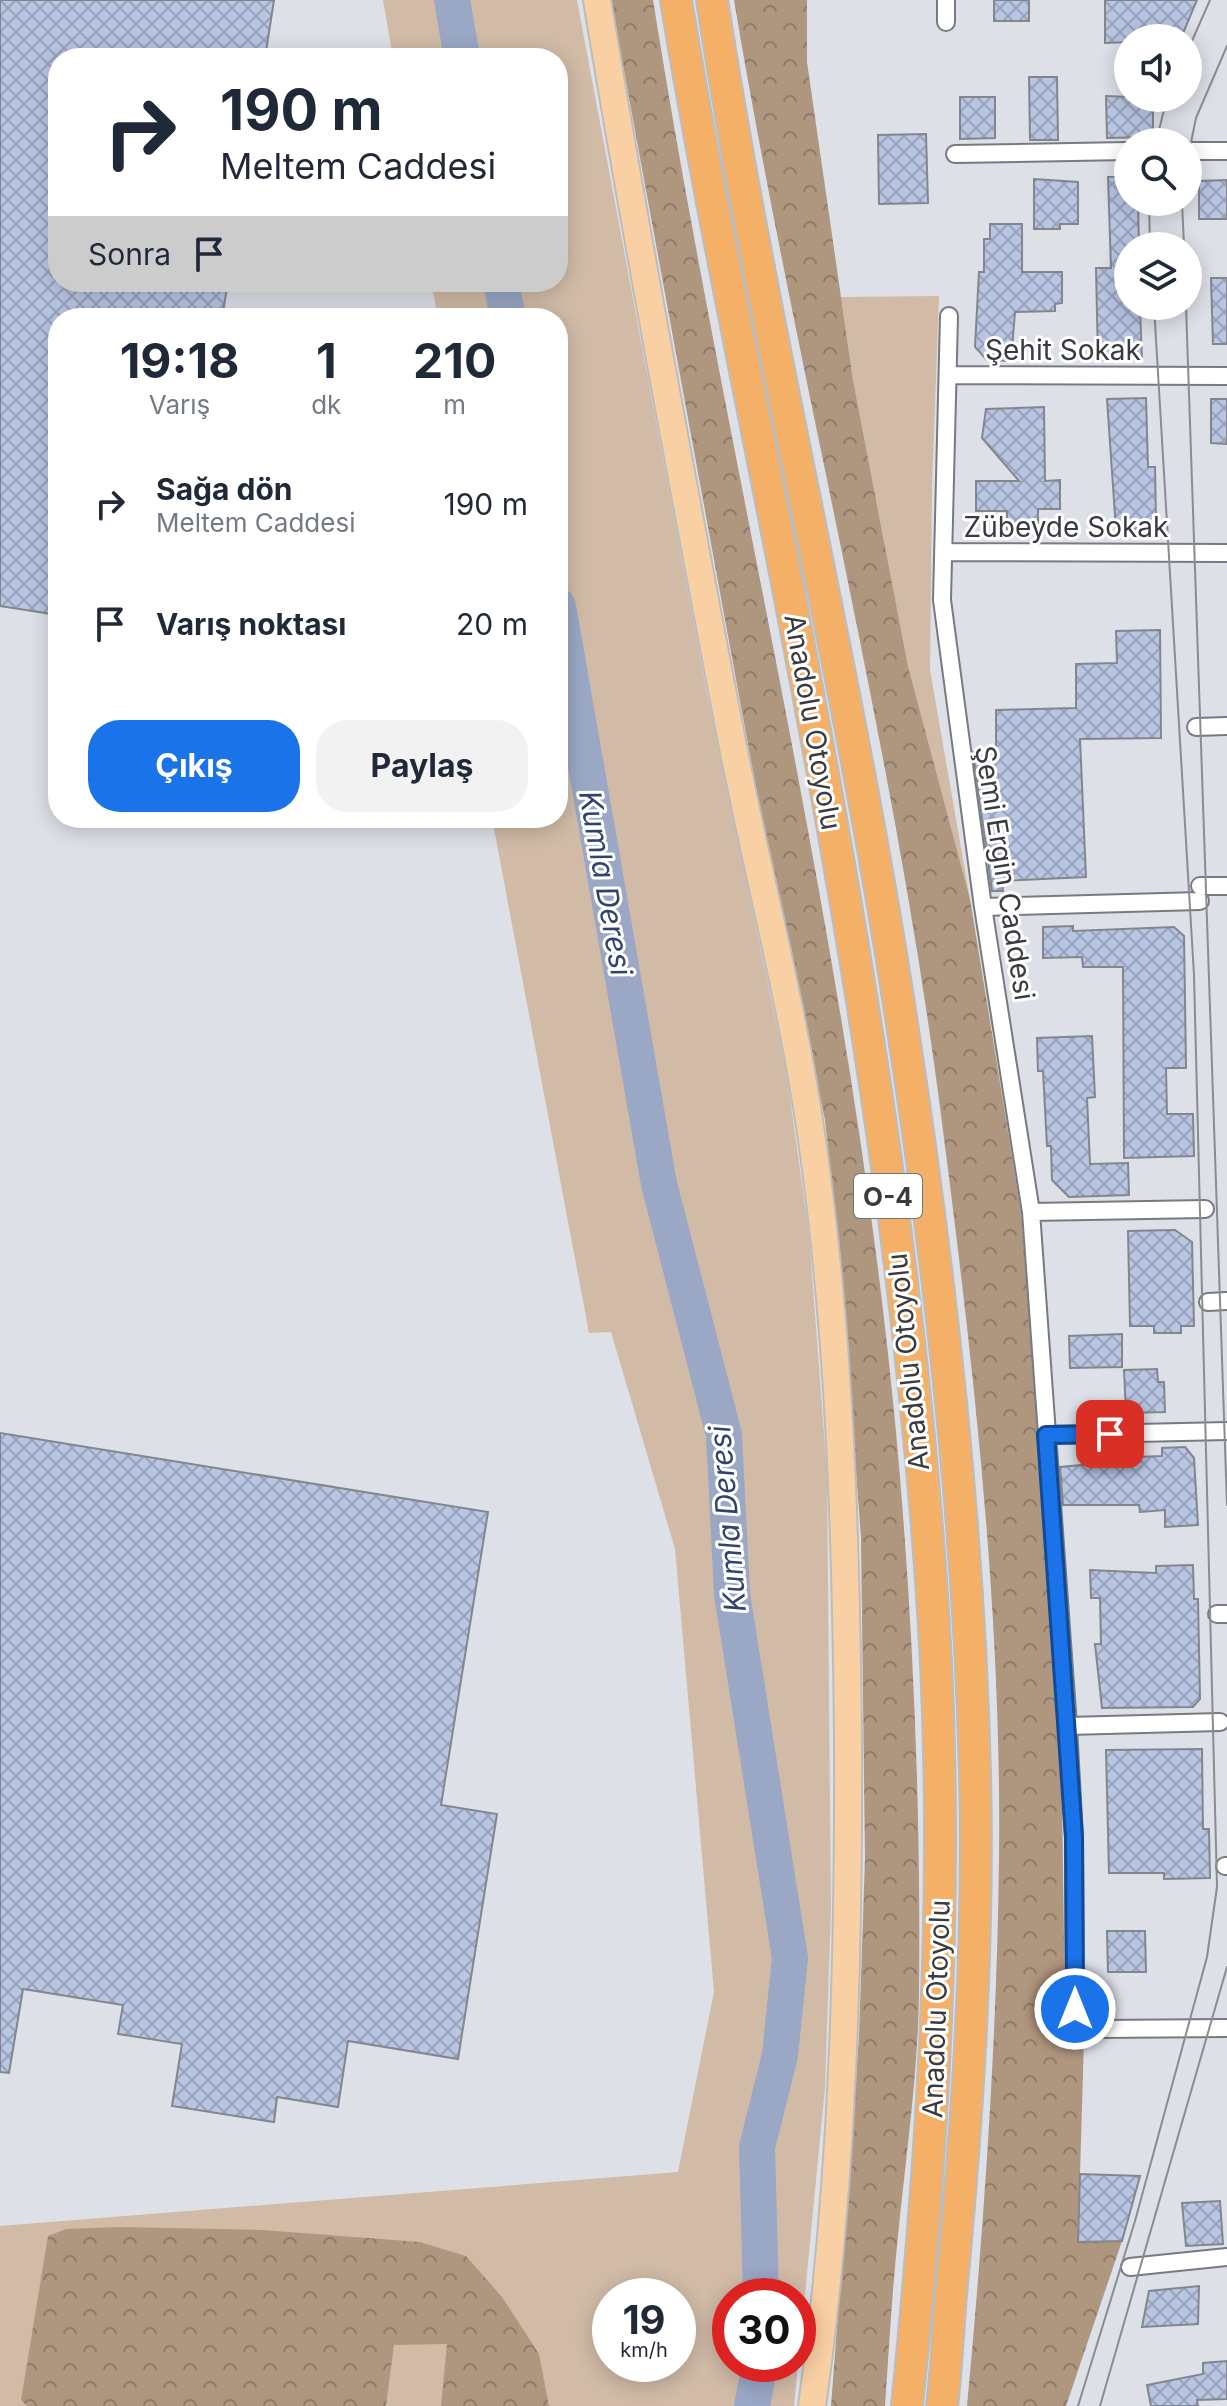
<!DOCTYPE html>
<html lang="tr">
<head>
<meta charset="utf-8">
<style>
	:root { --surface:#fff; --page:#f2f2f3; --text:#1f2937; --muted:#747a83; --accent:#1a73e8 }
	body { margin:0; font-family:Inter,sans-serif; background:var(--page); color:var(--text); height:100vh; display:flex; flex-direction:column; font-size:30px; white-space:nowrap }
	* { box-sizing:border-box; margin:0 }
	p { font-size:26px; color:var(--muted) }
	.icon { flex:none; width:44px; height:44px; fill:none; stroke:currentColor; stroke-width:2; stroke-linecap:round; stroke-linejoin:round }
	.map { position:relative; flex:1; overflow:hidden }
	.details { position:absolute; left:48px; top:308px; width:520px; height:520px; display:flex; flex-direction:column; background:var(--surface); border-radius:32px; box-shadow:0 4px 20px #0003 }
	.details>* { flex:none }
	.banner { position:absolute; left:48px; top:48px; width:520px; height:244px; border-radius:32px; box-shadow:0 4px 20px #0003; background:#fff; color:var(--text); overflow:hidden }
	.buttons { position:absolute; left:1114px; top:24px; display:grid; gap:16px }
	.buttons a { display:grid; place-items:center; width:88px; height:88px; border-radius:50%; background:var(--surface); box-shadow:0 4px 20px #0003; font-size:40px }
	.speed { position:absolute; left:592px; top:2278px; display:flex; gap:16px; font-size:40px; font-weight:700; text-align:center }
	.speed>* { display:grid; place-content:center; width:104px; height:104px; border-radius:50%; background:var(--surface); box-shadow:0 4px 20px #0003; line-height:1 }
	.speed small { font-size:20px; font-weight:400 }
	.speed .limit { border:12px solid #d22; background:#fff; color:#111 }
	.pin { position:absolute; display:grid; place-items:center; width:68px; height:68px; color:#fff; margin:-34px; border-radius:16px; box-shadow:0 4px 12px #0006 }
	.me { position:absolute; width:88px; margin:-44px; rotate:0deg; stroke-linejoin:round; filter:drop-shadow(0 0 6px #0008) }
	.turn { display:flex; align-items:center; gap:28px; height:168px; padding:0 40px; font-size:36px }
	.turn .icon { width:104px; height:104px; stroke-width:2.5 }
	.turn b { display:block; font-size:56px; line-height:68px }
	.then { display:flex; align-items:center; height:76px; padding:0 40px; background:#0003; gap:16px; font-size:30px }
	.eta { display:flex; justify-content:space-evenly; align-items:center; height:136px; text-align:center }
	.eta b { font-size:48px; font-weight:700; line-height:56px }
	.primary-button { display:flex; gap:16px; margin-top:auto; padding:16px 40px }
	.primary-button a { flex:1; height:92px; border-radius:32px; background:var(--accent); color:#fff; font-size:32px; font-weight:700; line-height:92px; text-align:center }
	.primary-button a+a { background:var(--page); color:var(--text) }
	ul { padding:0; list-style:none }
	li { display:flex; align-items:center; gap:24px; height:120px; padding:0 40px }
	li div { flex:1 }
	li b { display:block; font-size:30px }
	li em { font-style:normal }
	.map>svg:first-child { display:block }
	.grass { fill:#d1bba7; fill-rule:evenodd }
	.forest { fill:url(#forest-crowns) }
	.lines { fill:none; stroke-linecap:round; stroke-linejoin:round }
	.river { stroke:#9aa8c5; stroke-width:36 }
	.building { fill:url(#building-cross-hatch); stroke:#83868c; stroke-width:2 }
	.street-casing { stroke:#777a80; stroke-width:20 }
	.primary-casing { stroke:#bcbcbd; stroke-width:30 }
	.highway-casing { stroke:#bcbcbd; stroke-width:34 }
	.street { stroke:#fff; stroke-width:16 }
	.primary { stroke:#f9d0a4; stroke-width:26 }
	.highway { stroke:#f5b067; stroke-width:30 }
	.tram { stroke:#8a8c91; stroke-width:2 }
	.route-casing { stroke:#114b97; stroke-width:20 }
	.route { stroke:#1a73e8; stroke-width:14 }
	.labels { text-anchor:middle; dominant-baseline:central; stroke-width:6; stroke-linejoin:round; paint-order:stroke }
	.shield { fill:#fff; stroke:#747577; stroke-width:2 }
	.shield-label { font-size:26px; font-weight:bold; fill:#393a3d }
	.street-label { font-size:28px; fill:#393a3d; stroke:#fff }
	.water-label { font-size:30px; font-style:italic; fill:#31426c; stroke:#fff }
</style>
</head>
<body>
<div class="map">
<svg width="1227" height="2406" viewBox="0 0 1227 2406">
	<defs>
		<pattern id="forest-crowns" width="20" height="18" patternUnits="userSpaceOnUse" patternTransform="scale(2)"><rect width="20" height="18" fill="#af967e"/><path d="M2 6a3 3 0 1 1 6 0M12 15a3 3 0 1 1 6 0" fill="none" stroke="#8f7b68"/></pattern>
		<pattern id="building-cross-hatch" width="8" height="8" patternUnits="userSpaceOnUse" patternTransform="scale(2)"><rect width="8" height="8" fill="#b8c6e4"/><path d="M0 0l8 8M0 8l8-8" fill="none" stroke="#97a2ba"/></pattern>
	</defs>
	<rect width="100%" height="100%" fill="#dde0e7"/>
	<!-- grass -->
	<path class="grass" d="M383 0H577L708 698 786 1069 809 1234 827 1473 831 1909 825 2088 794 2406H0V2226L678 2172 714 1992 675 1549 611 1332 589 1333 492 818H558V318H438L431 282H558V58H393ZM610 2296H678V2364H610ZM730 2296H798V2364H730Z
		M939 296 932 488 930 670 970 899 908 666 853 380 841 297Z"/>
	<!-- forest -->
	<path class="forest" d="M611 0H653C729 478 851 949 896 1432 913 1617 921 1806 919 1992 918 2074 906 2155 898 2236 892 2292 889 2349 885 2406H831L859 2037 865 1858 861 1537 838 1237 825 1120 765 837Z
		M734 0H807V62L853 380 908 666 970 899 1021 1211 1061 1726 1065 2011 1084 2038 1078 2242 1122 2241 1066 2406H967C984 2223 997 2042 999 1858 1002 1602 971 1345 938 1092 889 725 795 365 734 0Z
		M119 2227 263 2230 420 2242 466 2256 502 2297 539 2354 549 2406H441L447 2344 394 2345 386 2406H27L21 2400 48 2236 66 2229Z"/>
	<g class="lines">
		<!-- river -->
		<path class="river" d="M452 0 462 58
			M501 282 508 318
			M558 606 659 1184 724 1435 732 1594 790 1958 780 2055 757 2147 761 2296
			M752 2406 760 2364"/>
	</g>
	<!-- building -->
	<path class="building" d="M0 0H274L265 58H58V282H228L222 318H58V615L0 606Z
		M994 0H1029V21H994Z
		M1105 0H1197L1181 38H1128V42L1105 43Z
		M1029 77H1057L1058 140H1030Z
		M1106 96 1153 98V137L1107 138Z
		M960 97H995V138L960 139Z
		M926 134 928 203 879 204 878 135Z
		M1108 177H1128V202H1138L1139 246H1128V306H1140L1142 359 1098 360 1096 268H1111Z
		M1034 179 1078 182V224H1060V229H1034Z
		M1227 180V219H1199V181Z
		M990 224H1022V272H1062V303L1055 304V311L1015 312 1011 361 987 360 975 347 979 272H984V239H990Z
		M1211 278H1227V344H1213Z
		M1146 398 1148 467H1155L1156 522 1149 529 1116 530 1107 399Z
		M1211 399H1227V444L1211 443Z
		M1044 407 1045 481 1060 480V509H1038V528L1007 529V511H976V481H1019L982 438 986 409Z
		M1160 630 1161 738 1080 739 1086 877 1002 881 1003 891H992L973 752H996V710L1076 708V664L1117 663 1116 631Z
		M1073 926V931L1174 927 1184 936 1186 1068H1166L1167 1114H1193L1194 1156 1124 1158 1123 967H1083L1082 957 1043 958V927Z
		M1092 1036 1095 1097 1087 1098 1090 1164 1128 1163 1129 1195 1069 1197 1052 1180 1051 1146H1047L1043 1071H1038L1037 1038Z
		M1175 1230 1192 1242 1194 1326H1181V1333H1154V1326H1130L1128 1231Z
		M1122 1334V1367L1070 1368 1069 1336Z
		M1157 1369 1158 1382H1164L1165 1412 1126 1413 1124 1370Z
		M0 1433 488 1512 441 1805 497 1814 458 2059 348 2041 338 2107 277 2097 274 2122 172 2106 182 2044 118 2034 123 2005 23 1989 9 2073 0 2072Z
		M1185 1447 1194 1458 1198 1525 1165 1527V1510L1140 1512 1139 1505H1063L1060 1467 1137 1460V1457L1162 1456V1448Z
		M1193 1565 1194 1599H1198L1200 1699 1193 1707 1102 1708 1095 1644H1101L1100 1598H1091L1090 1570 1156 1573V1566Z
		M1202 1749 1203 1829H1209L1210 1878 1164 1879V1873H1109L1106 1750Z
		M1107 1931H1145L1146 1972H1108Z
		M1080 2174 1140 2176 1122 2241 1078 2242Z
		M1220 2201 1223 2244 1186 2246 1182 2203Z
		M1199 2286 1198 2324 1142 2327 1149 2291Z
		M1227 2361V2399L1197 2400 1198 2406H1151L1147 2385 1203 2374V2363Z"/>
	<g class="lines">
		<!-- street casing -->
		<g class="street-casing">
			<path id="street" d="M946 22V0
				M1188 151H1227
				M955 154 1128 151
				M949 316 942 600 983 907 1031 1212 1068 1726 1074 1837 1075 2009 1088 2027 1098 2029 1227 2028
				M948 375 1227 376
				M943 552 1227 553
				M1196 727 1227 726
				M1200 886H1227
				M983 907 1200 901
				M1031 1212 1205 1209
				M1208 1302 1227 1301
				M1046 1435 1227 1431
				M1217 1614H1227
				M1068 1726 1220 1722
				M1225 1866H1227
				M1130 2267 1227 2257"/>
		</g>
		<!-- primary casing -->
		<g class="primary-casing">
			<path id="primary" d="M597 0C637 241 682 481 728 721 754 860 792 999 812 1140 840 1337 846 1537 848 1736 849 1959 843 2185 812 2406"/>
		</g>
		<!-- highway casing -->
		<g class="highway-casing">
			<path id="highway" d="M676 0C711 213 757 424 797 635 862 974 918 1318 936 1663 948 1912 932 2158 907 2406
				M712 0C761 318 838 631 890 948 934 1219 968 1497 975 1773 979 1944 968 2114 952 2284 948 2325 947 2366 942 2406"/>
		</g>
		<!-- street -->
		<use href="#street" class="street"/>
		<!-- primary -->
		<use href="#primary" class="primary"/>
		<!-- highway -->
		<use href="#highway" class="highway"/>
		<!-- tram -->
		<path class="tram" d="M1188 50 1210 0
			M1156 142 1167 98
			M1188 157 1196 118 1227 46
			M1149 202 1150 246
			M1182 202 1184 246
			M1186 306 1227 1505
			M1078 2406 1135 2221 1207 1957 1217 1887 1194 975 1154 306
			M1100 2406 1227 1967"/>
	</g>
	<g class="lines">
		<!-- route casing -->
		<g class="route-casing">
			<path id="route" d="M1075 2009 1074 1837 1046 1435 1110 1434"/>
		</g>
		<!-- route -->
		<use href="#route" class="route"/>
	</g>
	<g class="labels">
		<!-- shield labels -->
		<rect class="shield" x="854" y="1174" width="68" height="44" rx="6"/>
		<g class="shield-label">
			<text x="888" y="1196">O-4</text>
		</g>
		<!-- street labels -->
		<g class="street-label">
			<text x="1063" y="350">Şehit Sokak</text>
			<text x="1066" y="527">Zübeyde Sokak</text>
			<text transform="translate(813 722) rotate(80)">Anadolu Otoyolu</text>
			<text transform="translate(1005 873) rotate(81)">Şemi Ergin Caddesi</text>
			<text transform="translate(908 1362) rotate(-96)">Anadolu Otoyolu</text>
			<text transform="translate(936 2009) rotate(-88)">Anadolu Otoyolu</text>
		</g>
		<!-- water labels -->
		<g class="water-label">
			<text transform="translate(606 883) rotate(80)">Kumla Deresi</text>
			<text transform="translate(727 1519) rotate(-95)">Kumla Deresi</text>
		</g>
	</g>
</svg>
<div class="buttons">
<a><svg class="icon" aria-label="sound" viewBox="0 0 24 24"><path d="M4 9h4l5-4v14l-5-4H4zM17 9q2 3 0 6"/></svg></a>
<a><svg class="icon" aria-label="search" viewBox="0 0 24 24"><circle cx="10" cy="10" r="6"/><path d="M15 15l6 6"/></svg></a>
<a><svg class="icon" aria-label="layers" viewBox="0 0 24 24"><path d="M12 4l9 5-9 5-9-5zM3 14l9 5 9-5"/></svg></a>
</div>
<div class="speed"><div>19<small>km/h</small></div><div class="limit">30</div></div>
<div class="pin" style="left:1110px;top:1434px;background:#d93025"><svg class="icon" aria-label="arrive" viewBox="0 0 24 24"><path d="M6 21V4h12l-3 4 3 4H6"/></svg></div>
<svg class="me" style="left:1075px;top:2009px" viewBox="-20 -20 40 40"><circle r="17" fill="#1a73e8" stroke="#fff" stroke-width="3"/><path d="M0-11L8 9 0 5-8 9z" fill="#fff"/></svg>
<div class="banner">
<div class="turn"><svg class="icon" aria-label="right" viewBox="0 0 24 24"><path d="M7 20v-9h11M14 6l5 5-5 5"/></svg><div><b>190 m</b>Meltem Caddesi</div></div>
<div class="then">Sonra<svg class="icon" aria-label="arrive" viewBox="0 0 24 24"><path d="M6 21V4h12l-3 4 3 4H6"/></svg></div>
</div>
<section class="details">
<div class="eta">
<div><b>19:18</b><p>Varış</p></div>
<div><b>1</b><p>dk</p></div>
<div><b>210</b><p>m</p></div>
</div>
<ul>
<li><svg class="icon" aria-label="right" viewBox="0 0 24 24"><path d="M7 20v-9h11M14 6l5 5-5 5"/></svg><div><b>Sağa dön</b><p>Meltem Caddesi</p></div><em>190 m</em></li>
<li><svg class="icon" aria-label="arrive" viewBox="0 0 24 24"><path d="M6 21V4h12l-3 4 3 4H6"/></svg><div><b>Varış noktası</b></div><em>20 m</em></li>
</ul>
<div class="primary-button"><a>Çıkış</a><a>Paylaş</a></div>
</section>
</div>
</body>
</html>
